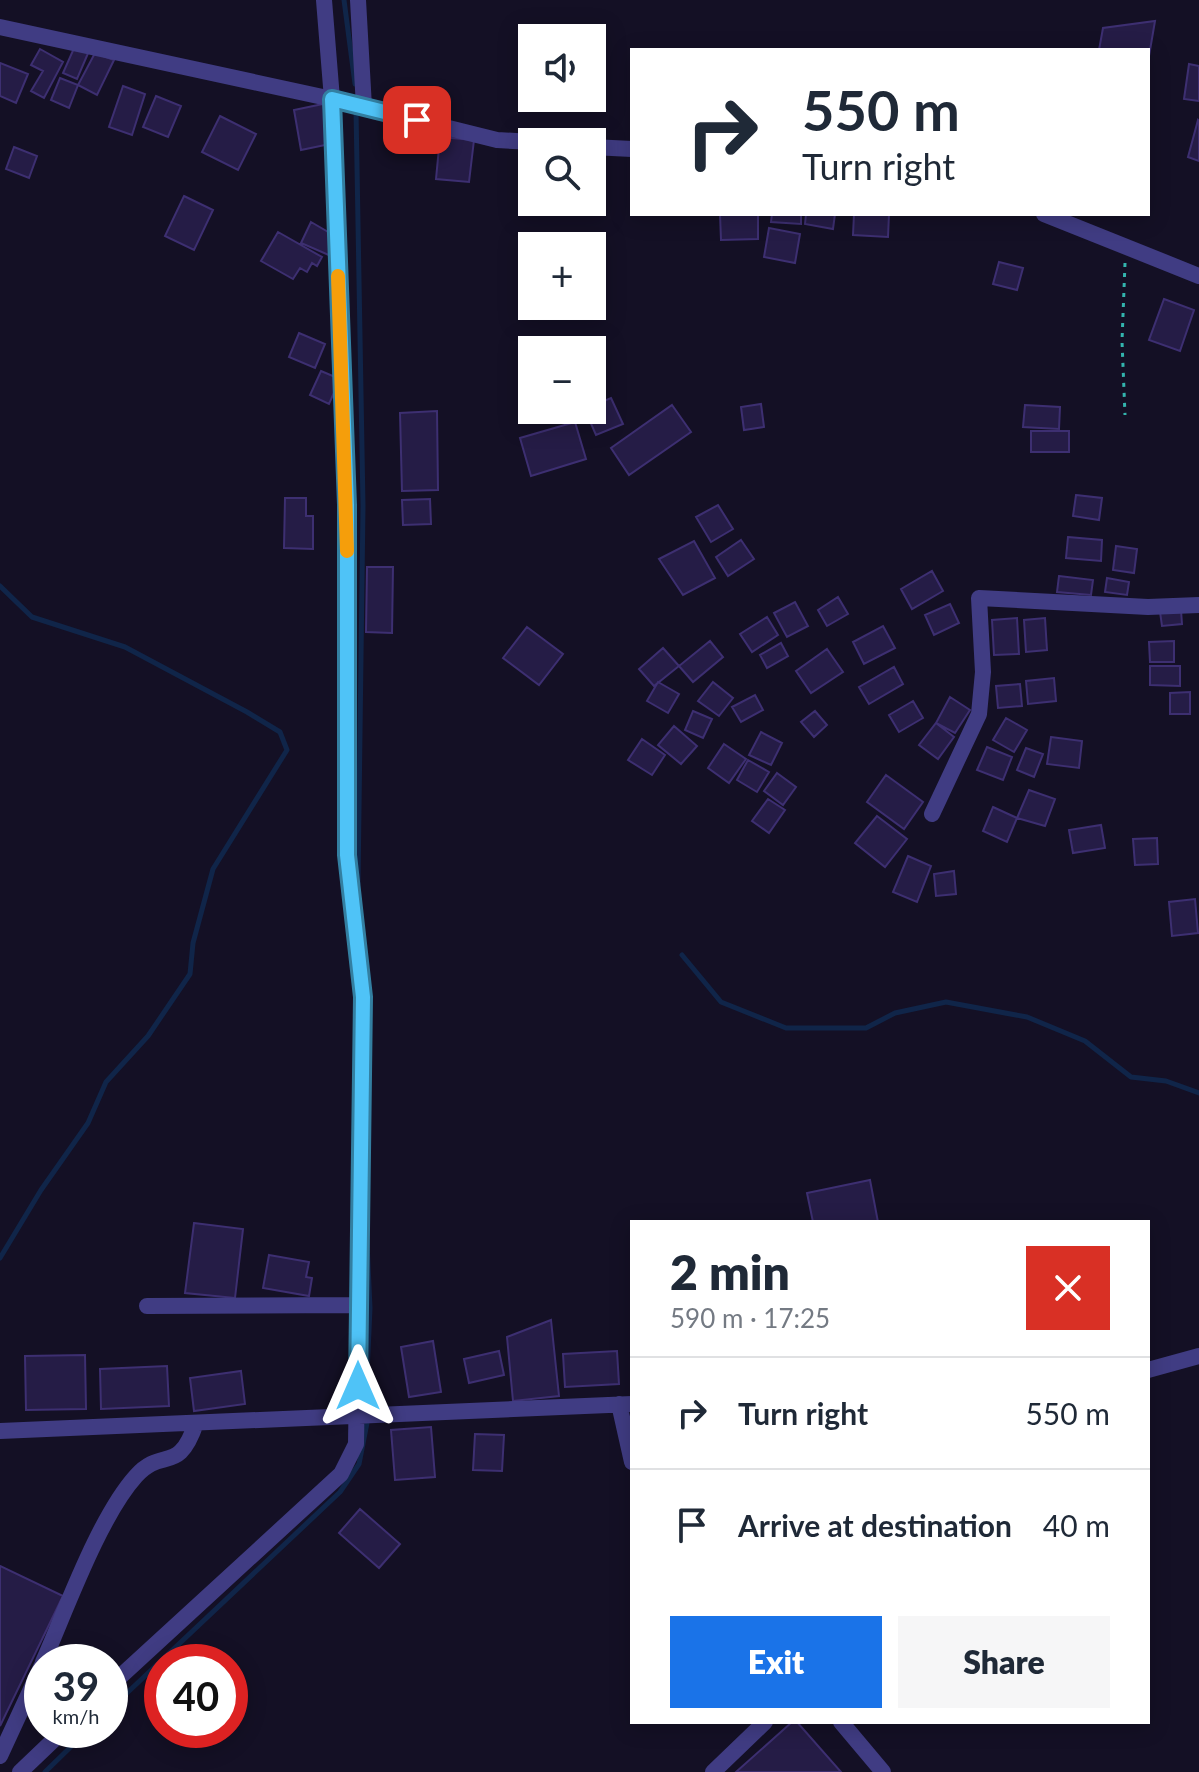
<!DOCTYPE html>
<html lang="en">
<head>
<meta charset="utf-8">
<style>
	:root { --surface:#fff; --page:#f6f6f7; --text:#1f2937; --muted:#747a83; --line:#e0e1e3; --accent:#1a73e8 }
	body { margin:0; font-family:Lato,sans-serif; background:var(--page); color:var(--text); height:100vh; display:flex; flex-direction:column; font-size:30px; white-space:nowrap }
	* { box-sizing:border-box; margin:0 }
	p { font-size:26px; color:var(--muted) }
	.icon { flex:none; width:44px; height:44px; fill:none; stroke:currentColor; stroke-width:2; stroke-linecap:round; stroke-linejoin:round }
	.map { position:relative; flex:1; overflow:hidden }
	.panel { position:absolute; left:630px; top:1220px; width:520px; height:504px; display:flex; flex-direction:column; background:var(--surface); border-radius:0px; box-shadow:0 4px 20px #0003 }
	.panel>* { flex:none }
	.top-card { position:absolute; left:630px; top:48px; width:520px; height:168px; border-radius:0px; box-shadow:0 4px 20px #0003; background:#fff; color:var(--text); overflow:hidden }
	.fabs { position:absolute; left:518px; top:24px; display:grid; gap:16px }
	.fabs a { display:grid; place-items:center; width:88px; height:88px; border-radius:0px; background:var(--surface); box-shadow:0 4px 20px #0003; font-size:40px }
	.speed { position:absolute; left:24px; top:1644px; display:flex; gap:16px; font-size:40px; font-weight:700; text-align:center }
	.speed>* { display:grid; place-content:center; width:104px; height:104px; border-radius:50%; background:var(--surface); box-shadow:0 4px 20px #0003; line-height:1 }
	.speed small { font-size:20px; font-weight:400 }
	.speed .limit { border:12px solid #d22; background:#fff; color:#111 }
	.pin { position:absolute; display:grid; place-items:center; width:68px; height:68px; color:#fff; margin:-34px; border-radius:16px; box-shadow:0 4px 12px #0006 }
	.me { position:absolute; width:88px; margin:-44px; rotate:0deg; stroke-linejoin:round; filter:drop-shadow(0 0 6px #0008) }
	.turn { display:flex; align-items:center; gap:28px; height:168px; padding:0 40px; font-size:36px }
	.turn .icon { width:104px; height:104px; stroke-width:2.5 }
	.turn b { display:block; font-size:56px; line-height:68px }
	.round { display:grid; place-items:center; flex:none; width:84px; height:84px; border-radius:0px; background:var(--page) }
	.headline { display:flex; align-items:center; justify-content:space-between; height:136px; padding:0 40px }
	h1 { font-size:48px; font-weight:800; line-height:60px }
	.cta { display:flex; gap:16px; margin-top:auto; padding:16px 40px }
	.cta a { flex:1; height:92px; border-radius:0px; background:var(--accent); color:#fff; font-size:32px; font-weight:800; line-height:92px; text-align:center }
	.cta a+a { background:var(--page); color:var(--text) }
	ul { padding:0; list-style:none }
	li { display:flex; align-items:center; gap:24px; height:112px; padding:0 40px; border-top:2px solid var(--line) }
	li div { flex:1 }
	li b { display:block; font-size:30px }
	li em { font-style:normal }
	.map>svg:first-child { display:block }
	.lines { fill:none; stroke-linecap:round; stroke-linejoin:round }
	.stream { stroke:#102549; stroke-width:5 }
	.building { fill:#251c46; stroke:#3d2f71; stroke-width:2 }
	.path { stroke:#33b4ad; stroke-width:3; stroke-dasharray:4 6; stroke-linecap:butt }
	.minor { stroke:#403c83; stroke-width:16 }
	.route-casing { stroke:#337fa1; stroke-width:20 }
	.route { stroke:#4fc3f7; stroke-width:14 }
	.slow { stroke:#f59e0b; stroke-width:14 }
</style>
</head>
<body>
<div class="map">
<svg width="1199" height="1772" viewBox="0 0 1199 1772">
	<rect width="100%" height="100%" fill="#141025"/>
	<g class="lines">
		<!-- stream -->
		<path class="stream" d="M344 0 355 84
			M356 110 363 506 358 884
			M0 586 32 617 125 647 247 712 280 732 287 750 213 869 193 943 190 974 148 1036 106 1082 88 1123 41 1190 0 1258
			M682 955 721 1002 786 1028H866L895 1013 946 1002 1027 1017 1085 1041 1131 1077 1166 1081 1199 1093
			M366 1397 370 1308 367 1242
			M110 1709 340 1492 359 1464 367 1423
			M45 1772 88 1730"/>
	</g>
	<!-- building -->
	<path class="building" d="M1155 21 1149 56 1148 50H1099L1103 28Z
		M75 46 89 51 77 79 63 73Z
		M40 49 63 62 44 98 31 91 43 71 31 65Z
		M95 53 114 60 97 95 78 85Z
		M0 63 28 74 16 103 0 96Z
		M1189 64 1199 66V101L1184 99Z
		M60 78 78 85 69 108 51 100Z
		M123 86 145 94 132 135 109 127Z
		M156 96 181 106 168 137 143 127Z
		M323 104 330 144 301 150 294 110Z
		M220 116 256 134 238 170 202 152Z
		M1198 120 1199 121V161L1188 157Z
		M440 137 474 140 469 182 436 179Z
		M14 147 37 156 29 178 6 169Z
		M184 196 213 210 194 250 165 236Z
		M720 214H758V239L721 240Z
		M772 214H801V224L771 222Z
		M806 214H835L833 229 805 224Z
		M854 214H889L888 237 853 235Z
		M311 222 335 236 331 256 301 243Z
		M769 228 800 234 795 263 764 257Z
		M278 232 322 257 317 266 312 263 307 272 300 268 293 279 261 261Z
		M999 262 1023 268 1017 290 993 284Z
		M1164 299 1194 310 1180 351 1149 340Z
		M299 333 325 344 315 368 289 357Z
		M321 371 340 379 329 404 310 395Z
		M611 398 623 424 596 435 585 410H592V406Z
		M761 404 764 427 744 430 741 407Z
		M672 405 691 432 629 475 611 448Z
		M1025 405 1060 407 1059 429 1023 427Z
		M437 411 438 490 402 491 400 413Z
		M575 422 586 459 531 476 520 438Z
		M1031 431H1069V452H1031Z
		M1076 495 1102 498 1099 520 1073 516Z
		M285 498H306V516H313V549L284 548Z
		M430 499 431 524 403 525 402 500Z
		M718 505 733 529 711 542 696 517Z
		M1068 537 1102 540 1101 561 1066 558Z
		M741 540 754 559 728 576 716 557Z
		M694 541 715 578 683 595 659 559Z
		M1116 546 1137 549 1134 573 1113 570Z
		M367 567H393L392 633 366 632Z
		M932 571 943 591 912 609 901 589Z
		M1059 576 1093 580 1091 595 1057 592Z
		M1107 578 1129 582 1127 595 1105 592Z
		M838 597 848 614 827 626 818 610Z
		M795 602 808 626 787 637 774 613Z
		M950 604 959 623 934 635 925 615Z
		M1181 610 1182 624 1162 626 1160 612Z
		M767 617 778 635 752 652 740 634Z
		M1017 618 1019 654 994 655 992 620Z
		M1045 618 1047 650 1026 652 1024 620Z
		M883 626 895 648 864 664 853 642Z
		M527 627 563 654 539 685 503 658Z
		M710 641 723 657 693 682 679 666Z
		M1174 641V662H1150L1149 642Z
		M781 643 788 656 767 668 760 655Z
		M663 648 679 666 654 686 639 669Z
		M827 649 843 672 811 693 796 671Z
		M1150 666H1180V686L1150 685Z
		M894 667 903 684 869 704 859 687Z
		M1054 678 1056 701 1028 704 1026 681Z
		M658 682 679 694 668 713 647 701Z
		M713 682 733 698 719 716 698 701Z
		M1020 684 1022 706 998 708 996 686Z
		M1190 692V714H1170V693Z
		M755 695 763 710 741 722 732 707Z
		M950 697 970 710 955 733 936 723Z
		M913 701 923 718 899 732 889 715Z
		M693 711 712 719 703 738 685 730Z
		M815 711 827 725 814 737 801 722Z
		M1006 718 1027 730 1014 752 993 740Z
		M936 723 954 737 938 759 919 745Z
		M674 726 697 746 681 764 658 745Z
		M761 732 782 743 771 765 749 755Z
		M1051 737 1082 741 1079 768 1047 764Z
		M642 739 665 755 652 775 628 760Z
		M724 744 746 759 729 783 708 768Z
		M987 747 1012 757 1003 780 977 770Z
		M1026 748 1043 754 1034 777 1017 770Z
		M748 760 769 772 757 792 737 780Z
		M777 773 796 787 783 805 764 791Z
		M886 775 923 802 904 829 867 802Z
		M1029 790 1055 799 1045 826 1017 818Z
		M768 799 785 810 769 833 752 821Z
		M993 807 1017 818 1007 842 983 831Z
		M877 816 907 839 885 867 855 843Z
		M1101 825 1105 848 1073 853 1069 830Z
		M1157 838 1158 864 1135 865 1133 839Z
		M908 856 931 866 917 902 893 892Z
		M954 871 956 894 936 896 934 874Z
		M1195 899 1198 933 1172 936 1169 902Z
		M870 1180 878 1222H813L807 1193Z
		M194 1223 243 1229 235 1298 185 1293Z
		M269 1255 309 1262 306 1277 312 1278 309 1296 263 1288Z
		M551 1320 559 1396 513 1401 507 1337Z
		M433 1341 441 1392 409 1397 401 1347Z
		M499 1351 504 1375 469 1383 464 1359Z
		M617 1351 619 1384 565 1387 563 1354Z
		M85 1355 86 1409 26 1410 25 1356Z
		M167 1366 169 1406 101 1409 100 1369Z
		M241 1371 245 1404 194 1411 190 1378Z
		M431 1427 435 1477 395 1480 391 1430Z
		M475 1434 504 1435 502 1471 473 1470Z
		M360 1509 400 1544 379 1568 339 1533Z
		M0 1566 63 1596 0 1726Z
		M792 1722H797L841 1772H736Z"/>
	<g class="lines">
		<!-- path -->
		<path class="path" d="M1125 263 1122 341 1125 415"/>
		<!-- minor -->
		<path class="minor" d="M358 0 364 107
			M0 27 332 99 497 140 532 142
			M592 147 632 149
			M1044 214 1199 276
			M932 814 979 714 983 672 979 598 1148 607 1199 605
			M147 1306 358 1305
			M1148 1370 1199 1356
			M619 1404 632 1462
			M0 1431 632 1404
			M43 1662C66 1610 99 1517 136 1476 163 1446 178 1476 196 1423
			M110 1686 341 1474 356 1444 363 997 347 855V505L332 99 324 0
			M841 1722 883 1772
			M0 1756 42 1665
			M20 1772 64 1730
			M713 1772 765 1722"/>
	</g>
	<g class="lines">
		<!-- route casing -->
		<g class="route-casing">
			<path id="route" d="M358 1386 363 997 347 855V505L332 99 417 120"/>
		</g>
		<!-- route -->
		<use href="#route" class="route"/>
		<!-- slow -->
		<path class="slow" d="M338 276 347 551"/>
	</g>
</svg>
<div class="fabs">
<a><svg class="icon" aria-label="sound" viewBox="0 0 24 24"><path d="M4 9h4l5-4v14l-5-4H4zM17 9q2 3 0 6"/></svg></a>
<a><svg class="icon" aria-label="search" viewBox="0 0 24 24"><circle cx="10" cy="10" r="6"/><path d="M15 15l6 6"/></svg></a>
<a>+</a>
<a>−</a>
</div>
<div class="speed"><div>39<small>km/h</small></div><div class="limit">40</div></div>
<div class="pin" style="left:417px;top:120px;background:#d93025"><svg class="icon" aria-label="arrive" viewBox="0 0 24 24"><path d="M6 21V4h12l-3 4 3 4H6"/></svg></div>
<svg class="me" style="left:358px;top:1386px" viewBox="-20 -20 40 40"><path d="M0-17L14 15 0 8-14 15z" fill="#4fc3f7" stroke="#fff" stroke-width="4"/></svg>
<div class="top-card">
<div class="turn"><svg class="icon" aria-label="right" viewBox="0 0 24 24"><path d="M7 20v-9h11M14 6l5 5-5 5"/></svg><div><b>550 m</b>Turn right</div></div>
</div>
<section class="panel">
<div class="headline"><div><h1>2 min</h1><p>590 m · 17:25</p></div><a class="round" style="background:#d93025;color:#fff"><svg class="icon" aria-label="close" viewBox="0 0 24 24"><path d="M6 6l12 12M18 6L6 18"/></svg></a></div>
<ul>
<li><svg class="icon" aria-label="right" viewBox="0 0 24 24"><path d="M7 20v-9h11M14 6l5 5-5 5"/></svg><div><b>Turn right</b></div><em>550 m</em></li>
<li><svg class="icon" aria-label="arrive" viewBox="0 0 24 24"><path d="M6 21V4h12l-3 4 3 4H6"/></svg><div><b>Arrive at destination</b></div><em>40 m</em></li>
</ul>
<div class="cta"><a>Exit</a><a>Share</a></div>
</section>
</div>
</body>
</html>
